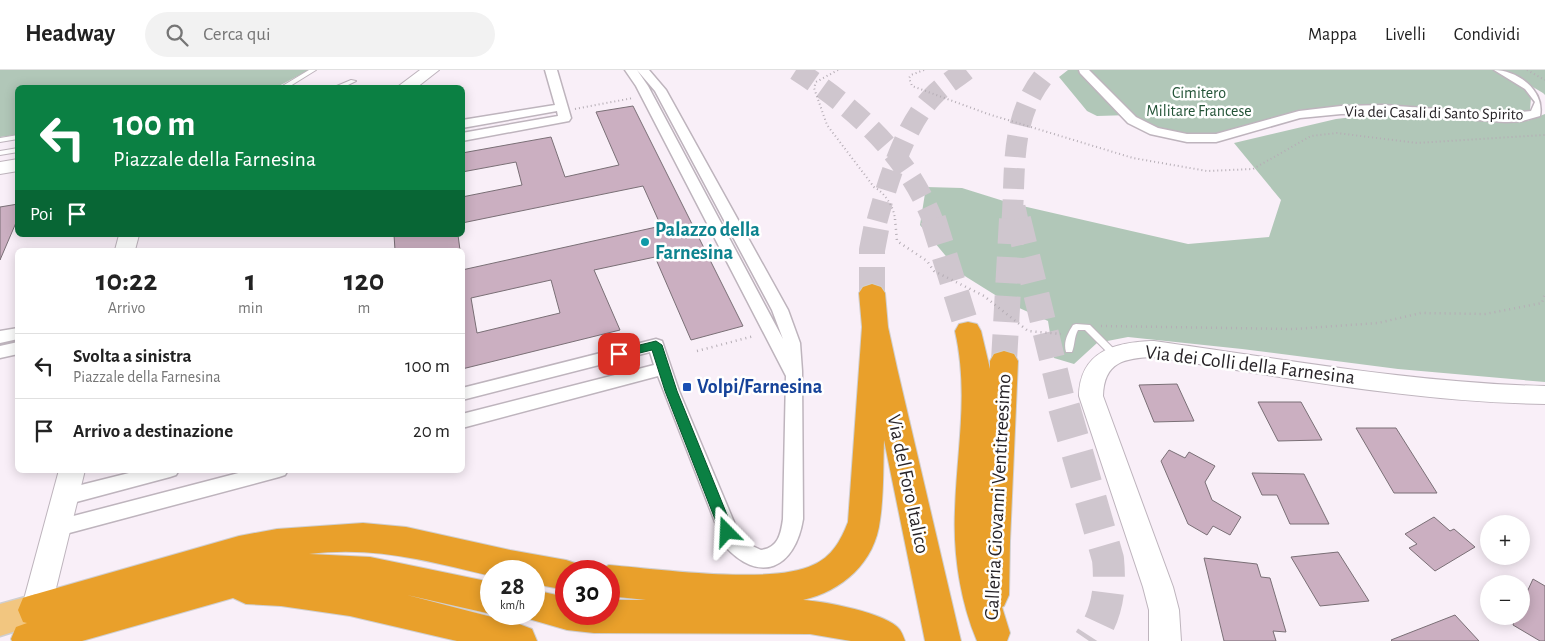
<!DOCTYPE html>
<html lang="it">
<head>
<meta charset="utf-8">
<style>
	:root { --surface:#fff; --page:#f2f2f2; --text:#222; --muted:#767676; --line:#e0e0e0 }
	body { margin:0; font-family:"Alegreya Sans",sans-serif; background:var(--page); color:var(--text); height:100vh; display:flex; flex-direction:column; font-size:19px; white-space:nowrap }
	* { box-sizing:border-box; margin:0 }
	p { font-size:16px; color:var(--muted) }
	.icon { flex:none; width:28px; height:28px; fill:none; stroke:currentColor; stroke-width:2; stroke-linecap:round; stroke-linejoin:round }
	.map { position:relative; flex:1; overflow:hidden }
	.panel { position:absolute; left:15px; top:178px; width:450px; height:225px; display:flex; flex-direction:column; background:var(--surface); border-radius:8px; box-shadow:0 2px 12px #0003 }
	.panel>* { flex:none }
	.guide { position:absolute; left:15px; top:15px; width:450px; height:152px; border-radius:8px; box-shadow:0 2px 12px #0003; background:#0b8043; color:#fff; overflow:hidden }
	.tools { position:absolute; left:1480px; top:445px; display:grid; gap:10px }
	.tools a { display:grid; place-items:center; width:50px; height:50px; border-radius:50%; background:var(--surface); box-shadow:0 2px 12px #0003; font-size:25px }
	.speed { position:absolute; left:480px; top:490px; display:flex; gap:10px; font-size:25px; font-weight:700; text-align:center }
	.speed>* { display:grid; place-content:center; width:65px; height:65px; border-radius:50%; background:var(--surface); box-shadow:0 2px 12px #0003; line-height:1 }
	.speed small { font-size:12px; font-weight:400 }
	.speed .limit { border:8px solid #d22; background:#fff; color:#111 }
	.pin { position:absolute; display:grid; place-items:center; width:42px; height:42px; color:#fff; margin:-21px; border-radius:10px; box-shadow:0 2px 8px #0006 }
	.me { position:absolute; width:55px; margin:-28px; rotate:339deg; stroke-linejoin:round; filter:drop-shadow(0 0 4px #0008) }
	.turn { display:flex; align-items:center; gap:18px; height:105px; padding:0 15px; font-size:22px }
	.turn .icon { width:65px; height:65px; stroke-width:2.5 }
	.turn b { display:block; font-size:35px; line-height:42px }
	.then { display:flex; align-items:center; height:48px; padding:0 15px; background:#0003; gap:10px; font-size:19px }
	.eta { display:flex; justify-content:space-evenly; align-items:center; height:85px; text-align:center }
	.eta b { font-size:30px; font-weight:600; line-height:35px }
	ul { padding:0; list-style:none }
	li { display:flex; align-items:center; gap:15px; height:65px; padding:0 15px; border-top:1px solid var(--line) }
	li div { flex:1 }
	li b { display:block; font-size:19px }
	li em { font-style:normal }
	header { display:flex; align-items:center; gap:30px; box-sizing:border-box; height:70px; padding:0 25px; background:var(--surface); border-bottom:1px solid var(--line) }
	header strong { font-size:24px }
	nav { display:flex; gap:28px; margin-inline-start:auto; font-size:18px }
	.search { width:350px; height:45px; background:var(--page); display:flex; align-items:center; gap:12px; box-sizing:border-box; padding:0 18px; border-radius:28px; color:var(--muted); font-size:19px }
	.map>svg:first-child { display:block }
	.green { fill:#b1c7b8 }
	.building { fill:#cbafc1; stroke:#7a6f76; fill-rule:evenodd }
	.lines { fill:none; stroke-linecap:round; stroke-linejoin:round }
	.highway-tunnel-far2 { stroke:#cfc6ce; stroke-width:21; stroke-dasharray:21 11; stroke-linecap:butt }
	.highway-tunnel-far1 { stroke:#cfc6ce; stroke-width:26; stroke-dasharray:26 13; stroke-linecap:butt }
	.highway-tunnel { stroke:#cfc6ce; stroke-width:32; stroke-dasharray:32 16; stroke-linecap:butt }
	.lane-casing { stroke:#beb4bd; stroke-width:2 }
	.street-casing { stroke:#beb4bd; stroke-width:3 }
	.secondary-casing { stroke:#beb4bd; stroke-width:2 }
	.primary-casing { stroke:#d0cfd0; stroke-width:3 }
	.highway-casing { stroke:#d0cfd0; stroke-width:2 }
	.path-far1 { stroke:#b5adb5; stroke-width:2; stroke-dasharray:1 3; stroke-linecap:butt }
	.path { stroke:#b5adb5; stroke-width:2.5; stroke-dasharray:1 4; stroke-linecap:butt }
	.lane { fill:#fff; fill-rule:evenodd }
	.street { fill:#fff; fill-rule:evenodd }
	.secondary { fill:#fff; fill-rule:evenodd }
	.primary { fill:#f2c680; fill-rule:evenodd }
	.highway { fill:#e9a02b; fill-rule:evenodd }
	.route { fill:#0b8043; stroke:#07532c }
	.culture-dot { fill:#0f9aa8; stroke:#fff; stroke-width:2 }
	.transit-dot { fill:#1a4fb4; stroke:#fff; stroke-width:2 }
	.labels { text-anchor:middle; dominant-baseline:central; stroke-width:5; stroke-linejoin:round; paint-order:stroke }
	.far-park-label { font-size:16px; fill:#235337; stroke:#fff }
	.far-street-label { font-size:16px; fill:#282428; stroke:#fff }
	.culture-label { font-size:20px; font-weight:bold; fill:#0d838f; stroke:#fff; text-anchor:start }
	.street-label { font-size:20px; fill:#282428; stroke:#fff }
	.transit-label { font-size:20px; font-weight:bold; fill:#164399; stroke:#fff; text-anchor:start }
</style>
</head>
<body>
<header>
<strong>Headway</strong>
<div class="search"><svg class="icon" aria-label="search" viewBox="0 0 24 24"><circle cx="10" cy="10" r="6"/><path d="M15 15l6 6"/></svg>Cerca qui</div>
<nav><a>Mappa</a><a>Livelli</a><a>Condividi</a></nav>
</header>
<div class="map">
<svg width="1545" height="571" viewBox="0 0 1545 571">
	<rect width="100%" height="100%" fill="#f9eff8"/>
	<!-- green -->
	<path class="green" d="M0 0H309L277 17 18 18 17 65 0 67Z
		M1068 0H1493L1525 19 1531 27 1530 40 1506 44 1348 36 1299 40 1219 63 1182 64 1143 53 1130 45 1097 46 1087 41 1059 7Z
		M1504 0H1545V25L1543 23Z
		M1399 42 1497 50 1527 51 1545 44V312L1398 299 1242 279 1128 267 1097 273 1074 294 1054 288 1048 251 1008 233 960 203 920 155 926 117 962 118 1010 133 1188 174 1269 167 1281 130 1234 73 1336 49Z"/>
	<!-- building -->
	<path class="building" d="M633 36 743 256 691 270 655 187 594 200 620 260 462 299V200L661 156 643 116 462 153V127L522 115 516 92 462 102V83L551 67 565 107 619 95 596 42ZM551 210 560 243 477 263 471 228Z
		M18 134V148L0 190V137Z
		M394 165H458L460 180H395Z
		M1177 314 1194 351 1154 352 1139 315Z
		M1258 332H1301L1322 370 1278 371Z
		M1356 358H1396L1437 423H1394Z
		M1169 380 1185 388 1189 382 1215 396 1205 412 1212 430 1241 447 1230 465 1213 456 1207 465 1188 454 1161 391Z
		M1252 403 1304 404 1329 454H1290L1277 425H1262Z
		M1434 447 1450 461 1454 459 1475 477 1435 501 1409 478 1417 474 1405 464Z
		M1338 482 1369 531 1320 536 1291 487Z
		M1204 488 1257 494 1261 507 1270 508 1286 562 1273 561 1276 571H1224Z
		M1533 509 1545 516V571H1540L1513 555 1516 546H1521V535Z
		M1455 545 1479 571H1392L1391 570Z"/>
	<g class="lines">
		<!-- highway-tunnel-far2 -->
		<path class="highway-tunnel-far2" d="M796 0C855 38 907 84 933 151
			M1015 137 1018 151
			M877 151C888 111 904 57 932 27 942 16 955 9 966 0
			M1012 151C1016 94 1009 45 1049 0"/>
		<!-- highway-tunnel-far1 -->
		<path class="highway-tunnel-far1" d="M933 149 968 261
			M1018 149 1064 338
			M872 223V180L878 149
			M1004 291 1012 149"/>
		<!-- highway-tunnel -->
		<path class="highway-tunnel" d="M1064 337 1108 489C1111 520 1107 545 1089 571"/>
		<!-- lane casing -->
		<g class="lane-casing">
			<path id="lane" d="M309 0H316L287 18H279Z
				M351 10 356 11 342 18H332Z
				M18 65V69L0 72V68Z
				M18 78V82L0 85V81Z
				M1076 254 1090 255 1118 283 1119 285 1118 287H1112L1085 260H1078C1074 267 1075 275 1072 282H1066C1063 272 1068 263 1073 255Z"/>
		</g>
		<!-- street casing -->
		<g class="street-casing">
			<path id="street" d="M545 0H557L571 48 569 51 462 71V63L558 46 557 41 462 58V50L555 35Z
				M625 0H637L648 16 783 269 772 240 655 21 637 0H649L666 20 788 240 800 273 802 301 803 449C795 499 759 515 724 475L658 306 462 358V344L654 295 650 282 462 330V318L656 269 662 271 679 321 739 464 748 474 761 480C778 478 781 464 783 449L786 306 636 16Z
				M1079 0H1089L1136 47 1158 58 1187 64H1216L1299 41 1341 36 1383 35 1506 44 1531 41 1535 32 1525 19 1494 0C1516 0 1545 19 1540 46L1522 51 1506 52 1383 43 1341 44 1300 48 1216 72H1187L1150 64 1128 53 1080 3Z
				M18 258V269L0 273V261Z
				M18 272V284L0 288V276Z
				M141 400H179L176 405 170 407 65 435 58 433 56 427 58 421 65 419Z
				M250 400H288L285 405 279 407 58 466 51 464 48 458 51 452 58 450Z"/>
		</g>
		<!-- secondary casing -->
		<g class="secondary-casing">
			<path id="secondary" d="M420 0H439L416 18H396Z
				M18 89V101L0 104V92Z
				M119 165H139L135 180H115Z
				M1154 271C1284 289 1414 313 1545 316V334C1414 332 1284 307 1154 287 1124 288 1104 292 1103 326L1173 517 1179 540 1181 571H1149V540L1143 517 1079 326C1080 281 1115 272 1154 271Z
				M59 400H85L47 555 43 565 32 569 21 565 17 555Z"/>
		</g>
		<!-- primary casing -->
		<g class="primary-casing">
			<path id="primary" d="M36 524 48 529 53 540 48 551 0 566V534Z"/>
		</g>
		<!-- highway casing -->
		<g class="highway-casing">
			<path id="highway" d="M872 214 881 217 885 223 888 257 897 298 961 571H925L884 370C883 396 884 424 880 450 875 493 842 521 803 530 823 531 888 543 900 560 902 563 904 568 905 571H851L810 564 594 563 567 560 522 547 520 544H534V520L566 527V544H609V530H646L609 526V501H596L609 495C657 499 773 515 813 495 832 487 841 470 848 452L862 257 859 223 863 217Z
				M968 252 977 254 981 261 990 299V291L994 284 1004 281 1014 284 1018 291 1010 471 1009 525 1004 536 1002 537 1010 563 1007 571H977C960 531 953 483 955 440 957 378 969 323 955 261L959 254Z
				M363 453 406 457 510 480 566 490 578 494 581 501H566V520L534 514V501H491V506C427 491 375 476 309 484L370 487 491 512V544L407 525 519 554 532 559 537 571H457L350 546 281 536 246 534 233 528 82 571H12L11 569 16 557 27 553 23 552 18 540 23 528 36 524 239 466 277 459Z"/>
		</g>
		<!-- path-far1 -->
		<path class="path-far1" d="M838 0 816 12 814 18 827 55 874 117C885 123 895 138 895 151
			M924 0 911 5 909 8 912 16 988 44 1133 88 1207 101 1253 99 1311 66 1337 63 1417 73 1545 65
			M1527 0 1545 10
			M575 39 633 28"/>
		<!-- path -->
		<path class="path" d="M895 149 897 171 927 191 934 201 984 226 1028 261 1061 264
			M1101 256 1294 259 1378 253 1421 243 1485 244 1542 233 1545 223
			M697 281 754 266"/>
		<!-- lane -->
		<use href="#lane" class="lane"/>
		<!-- street -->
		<use href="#street" class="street"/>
		<!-- secondary -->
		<use href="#secondary" class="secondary"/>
		<!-- primary -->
		<use href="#primary" class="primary"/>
		<!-- highway -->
		<use href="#highway" class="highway"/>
	</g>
	<!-- route -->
	<path class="route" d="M656 271 662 275 677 321 734 462 732 466 727 468 722 466 720 462 665 321 652 280 619 288 613 284 615 281Z"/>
	<!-- markers -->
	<circle class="culture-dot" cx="645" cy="172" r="5"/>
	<rect class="transit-dot" x="682" y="312" width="10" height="10" rx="2.5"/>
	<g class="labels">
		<!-- far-park labels -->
		<g class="far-park-label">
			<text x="1199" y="23">Cimitero<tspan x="1199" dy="18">Militare Francese</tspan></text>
		</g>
		<!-- far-street labels -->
		<g class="far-street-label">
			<text transform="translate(1434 43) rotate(1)">Via dei Casali di Santo Spirito</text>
		</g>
		<!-- culture labels -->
		<g class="culture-label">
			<text x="655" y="160">Palazzo della<tspan x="655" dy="23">Farnesina</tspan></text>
		</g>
		<!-- street labels -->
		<g class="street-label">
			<text transform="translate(1250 295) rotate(7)">Via dei Colli della Farnesina</text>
			<text transform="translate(908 414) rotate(78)">Via del Foro Italico</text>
			<text transform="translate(998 427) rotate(-87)">Galleria Giovanni Ventitreesimo</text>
		</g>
		<!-- transit labels -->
		<g class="transit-label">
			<text x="697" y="317">Volpi/Farnesina</text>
		</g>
	</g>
</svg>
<div class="tools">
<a>+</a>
<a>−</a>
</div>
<div class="speed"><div>28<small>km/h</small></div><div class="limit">30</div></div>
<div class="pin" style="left:619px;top:284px;background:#d93025"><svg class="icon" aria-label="arrive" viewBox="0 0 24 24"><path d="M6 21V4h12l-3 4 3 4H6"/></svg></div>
<svg class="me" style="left:727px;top:462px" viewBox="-20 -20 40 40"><path d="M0-17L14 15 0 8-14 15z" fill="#0b8043" stroke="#fff" stroke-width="4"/></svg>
<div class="guide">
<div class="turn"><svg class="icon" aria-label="left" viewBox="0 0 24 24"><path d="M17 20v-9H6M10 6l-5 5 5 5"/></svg><div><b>100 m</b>Piazzale della Farnesina</div></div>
<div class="then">Poi<svg class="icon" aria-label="arrive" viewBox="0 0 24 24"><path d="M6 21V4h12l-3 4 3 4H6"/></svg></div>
</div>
<section class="panel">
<div class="eta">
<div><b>10:22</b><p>Arrivo</p></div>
<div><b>1</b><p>min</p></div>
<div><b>120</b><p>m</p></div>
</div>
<ul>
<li><svg class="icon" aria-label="left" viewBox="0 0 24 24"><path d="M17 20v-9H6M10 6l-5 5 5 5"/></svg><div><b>Svolta a sinistra</b><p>Piazzale della Farnesina</p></div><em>100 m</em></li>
<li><svg class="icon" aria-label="arrive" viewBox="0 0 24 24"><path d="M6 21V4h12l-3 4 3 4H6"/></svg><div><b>Arrivo a destinazione</b></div><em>20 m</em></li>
</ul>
</section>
</div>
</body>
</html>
